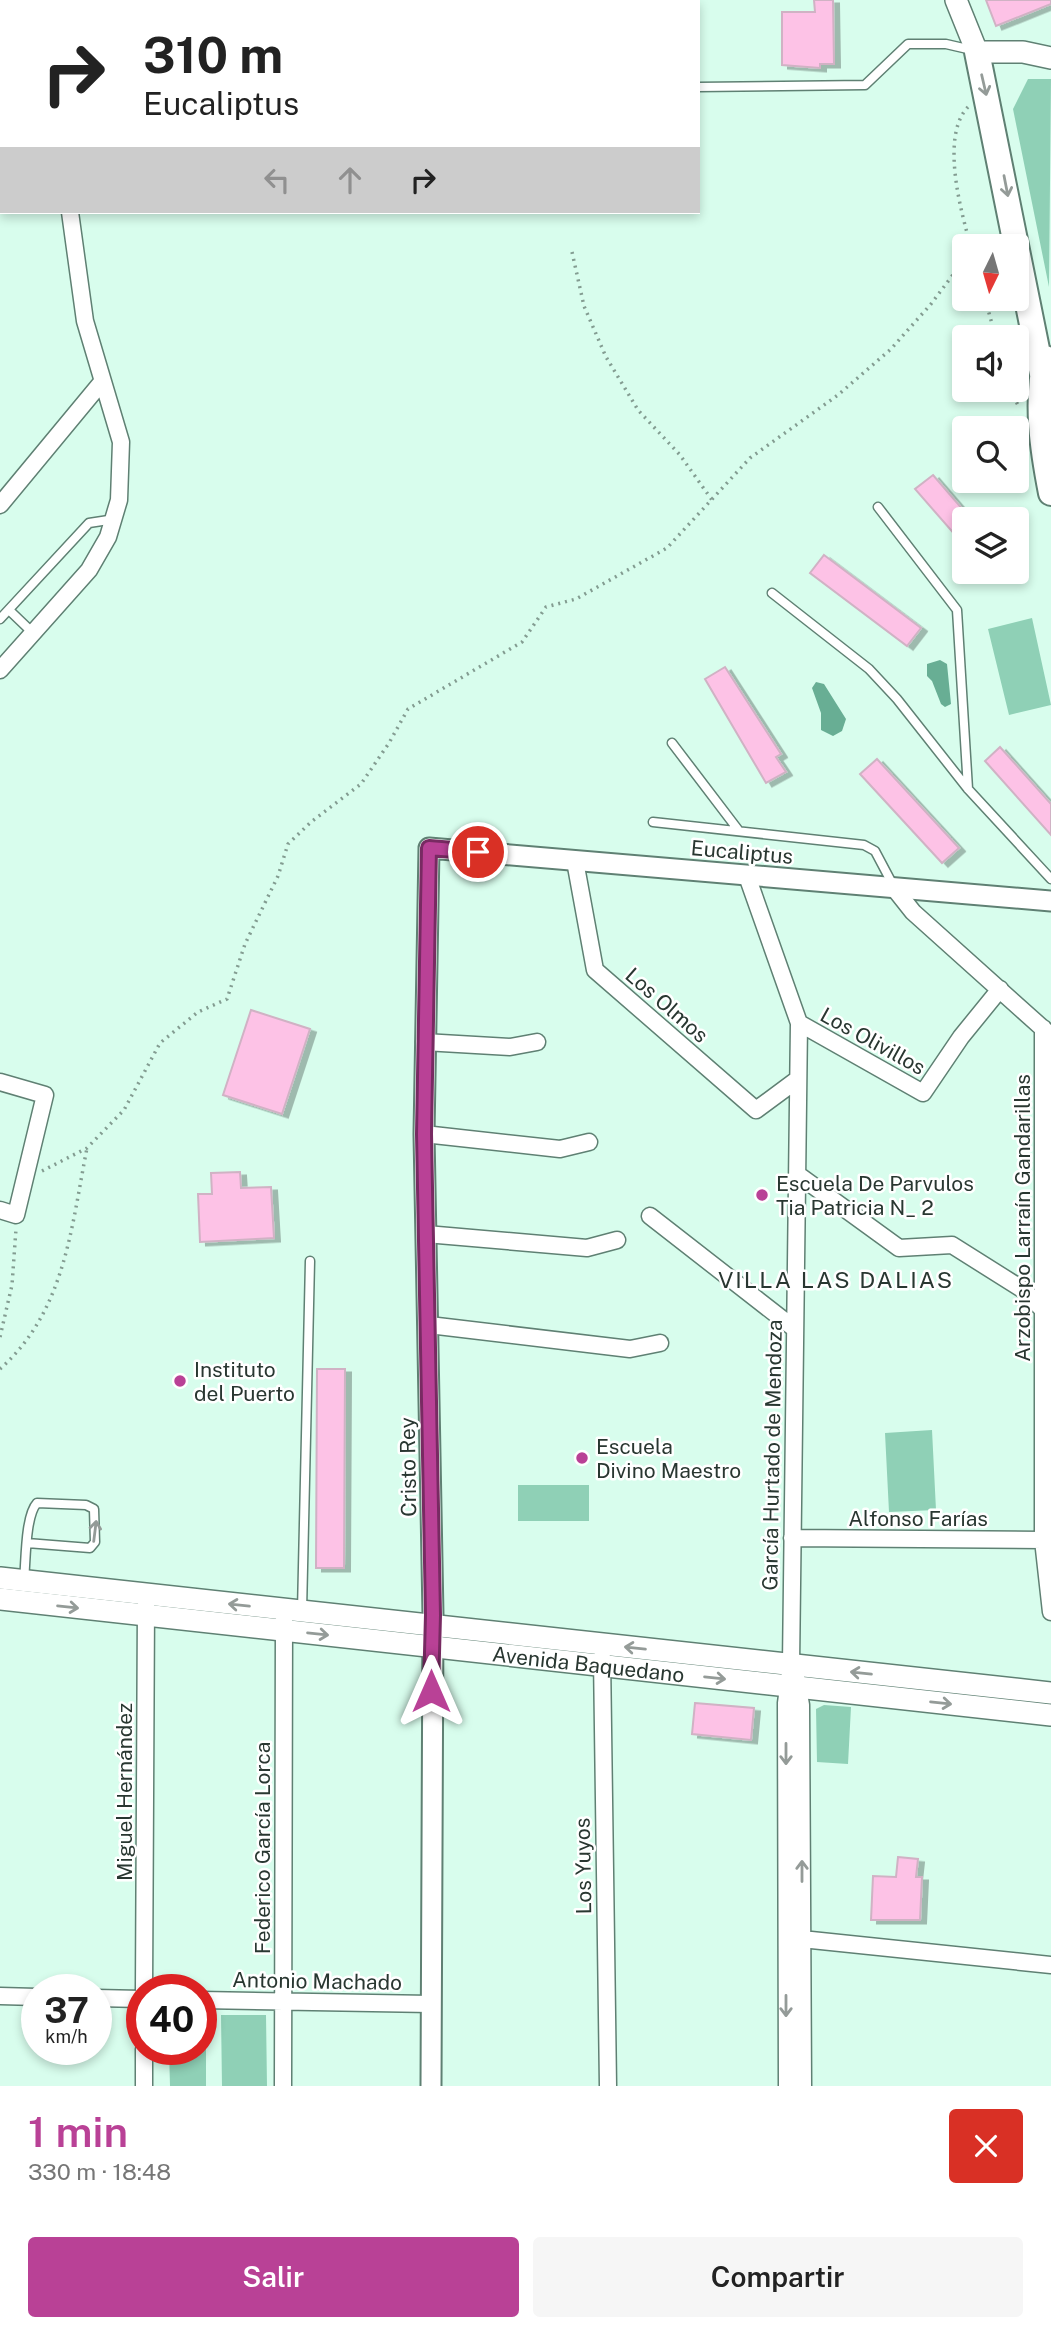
<!DOCTYPE html>
<html lang="es">
<head>
<meta charset="utf-8">
<style>
	:root { --surface:#fff; --page:#f6f6f6; --text:#222; --muted:#767676; --accent:#b94196 }
	body { margin:0; font-family:"Public Sans",sans-serif; background:var(--page); color:var(--text); height:100vh; display:flex; flex-direction:column; font-size:26px; white-space:nowrap }
	* { box-sizing:border-box; margin:0 }
	p { font-size:23px; color:var(--muted) }
	.icon { flex:none; width:38px; height:38px; fill:none; stroke:currentColor; stroke-width:2; stroke-linecap:round; stroke-linejoin:round }
	.map { position:relative; height:2086px; overflow:hidden }
	.details { display:flex; flex-direction:column; background:var(--surface); flex:1 }
	.details>* { flex:none }
	.banner { position:absolute; left:0px; top:0px; width:700px; height:214px; box-shadow:0 4px 10px #0003; background:#fff; color:var(--text); overflow:hidden }
	.needle { width:46px; rotate:185deg }
	.controls { position:absolute; left:952px; top:234px; display:grid; gap:14px }
	.controls a { display:grid; place-items:center; width:77px; height:77px; border-radius:7px; background:var(--surface); box-shadow:0 4px 10px #0003; font-size:35px }
	.speed { position:absolute; left:21px; top:1974px; display:flex; gap:14px; font-size:35px; font-weight:700; text-align:center }
	.speed>* { display:grid; place-content:center; width:91px; height:91px; border-radius:50%; background:var(--surface); box-shadow:0 4px 10px #0003; line-height:1 }
	.speed small { font-size:18px; font-weight:400 }
	.speed .limit { border:10px solid #d22; background:#fff; color:#111 }
	.pin { position:absolute; display:grid; place-items:center; width:60px; height:60px; color:#fff; margin:-30px; border:4px solid #fff; border-radius:50%; box-shadow:0 2px 7px #0007 }
	.me { position:absolute; width:77px; margin:-38px; rotate:0deg; stroke-linejoin:round; filter:drop-shadow(0 0 5px #0008) }
	.turn { display:flex; align-items:center; gap:24px; height:147px; padding:0 28px; font-size:32px }
	.turn .icon { width:91px; height:91px; stroke-width:2.5 }
	.turn b { display:block; font-size:49px; line-height:60px }
	.lanes { display:flex; align-items:center; height:66px; padding:0 28px; background:#0003; justify-content:center; gap:35px; direction:ltr }
	.lanes .off { opacity:.35 }
	.round { display:grid; place-items:center; flex:none; width:74px; height:74px; border-radius:7px; background:var(--page) }
	.overview { display:flex; align-items:center; justify-content:space-between; height:119px; padding:0 28px }
	h1 { font-size:42px; font-weight:600; line-height:52px; color:var(--accent) }
	.button { display:flex; gap:14px; margin-top:auto; padding:14px 28px }
	.button a { flex:1; height:80px; border-radius:7px; background:var(--accent); color:#fff; font-size:28px; font-weight:600; line-height:80px; text-align:center }
	.button a+a { background:var(--page); color:var(--text) }
	.map>svg:first-child { display:block }
	.green { fill:#8fd0b6 }
	.water { fill:#68ae94 }
	.building { fill:#fdc2e6; stroke:#d0b2c4; stroke-width:2; filter:url(#shadow) }
	.lines { fill:none; stroke-linecap:round; stroke-linejoin:round }
	.service-casing { stroke:#5f8073; stroke-width:11 }
	.minor-casing { stroke:#5f8073; stroke-width:19 }
	.tertiary-casing { stroke:#5f8073; stroke-width:23 }
	.secondary-casing { stroke:#5f8073; stroke-width:24 }
	.trunk-casing { stroke:#5f8073; stroke-width:28 }
	.path { stroke:#839c91; stroke-width:3.5; stroke-dasharray:2 5; stroke-linecap:butt }
	.service { stroke:#fff; stroke-width:8 }
	.minor { stroke:#fff; stroke-width:16 }
	.tertiary { stroke:#fff; stroke-width:19 }
	.secondary { stroke:#fff; stroke-width:21 }
	.trunk { stroke:#fff; stroke-width:24 }
	.oneway { stroke:#949b98 }
	.route-casing { stroke:#782a62; stroke-width:18 }
	.route { stroke:#b94196; stroke-width:12 }
	.poi-dot { fill:#b94196; stroke:#fff; stroke-width:2.5 }
	.labels { text-anchor:middle; dominant-baseline:central; stroke-width:5; stroke-linejoin:round; paint-order:stroke }
	.street-label { font-size:21px; fill:#293731; stroke:#fff }
	.poi-label { font-size:21px; fill:#293731; stroke:#fff; text-anchor:start }
	.neighbourhood-label { font-size:23px; letter-spacing:2px; fill:#293731; stroke:#fff }
</style>
</head>
<body>
<div class="map">
<svg width="1051" height="2086" viewBox="0 0 1051 2086">
	<defs>
		<filter id="shadow"><feDropShadow dx="6" dy="3.5" stdDeviation="0" flood-color="#0004"/></filter>
	</defs>
	<rect width="100%" height="100%" fill="#d8fded"/>
	<!-- green -->
	<path class="green" d="M1028 79H1051L1049 287 1013 109Z
		M1032 618 1051 705 1009 715 988 629Z
		M932 1430 936 1510 889 1512 885 1433Z
		M518 1485H589V1521H518Z
		M824 1705 851 1707 848 1764 817 1762 816 1709Z
		M221 2015H266L267 2086H222Z
		M201 2031H206V2086H170L169 2049H201Z"/>
	<!-- water -->
	<path class="water" d="M940 660 947 664 951 704 945 707 941 704 932 681 927 676V664Z
		M816 682 824 684 846 719 842 731 833 736 821 730V713L812 688Z"/>
	<!-- building -->
	<path class="building" d="M814 0H833L834 64H820V68L782 65V12H815Z
		M986 0H1051V4L996 26Z
		M933 475 964 511V545L915 489Z
		M824 555 921 628 907 646 810 573Z
		M725 667 781 754 776 757 786 772 766 783 705 679Z
		M1000 747 1051 804V835L985 761Z
		M877 759 959 848 942 863 860 774Z
		M251 1010 310 1029 282 1114 223 1095Z
		M240 1172 241 1188 271 1187 274 1238 200 1242 198 1194H212L211 1173Z
		M317 1369H345L344 1568H316Z
		M695 1703 754 1708 751 1740 692 1734Z
		M898 1857 918 1859 916 1877H922L920 1920H871L873 1876 896 1877Z"/>
	<g class="lines">
		<!-- service casing -->
		<g class="service-casing">
			<path id="service" d="M698 87 865 85 908 44H946L972 50
				M878 507 957 610 968 789
				M772 593 869 669 897 699 968 789 1051 879
				M9 610 33 633
				M0 619 89 523 115 519
				M672 743 739 831
				M653 822 864 845 875 851 893 885
				M24 1580C26 1562 25 1516 37 1503L86 1505 94 1509 95 1542 90 1548 27 1543
				M302 1611 310 1261"/>
		</g>
		<!-- minor casing -->
		<g class="minor-casing">
			<path id="minor" d="M110 2V0
				M0 505 101 383
				M0 670 89 570 108 537 119 500 121 442 85 321 70 212
				M575 861 595 970 756 1110 798 1079
				M747 876 799 1023 791 1665 786 1703 787 2086
				M894 888 913 912 1049 1034
				M799 1023 923 1093 961 1037 1000 989
				M1043 1028V1540L1051 1612
				M424 1042 510 1047 537 1042
				M0 1082 45 1095 16 1215 0 1210
				M424 1134 560 1149 589 1142
				M797 1174 899 1248 952 1245 1025 1291 1043 1310
				M650 1216 795 1329
				M426 1234 587 1248 617 1240
				M429 1325 630 1349 660 1343
				M792 1538 1043 1540
				M602 1657 608 2086
				M796 1677 801 1705 803 2086
				M792 1938 1051 1965
				M144 1990 146 1604
				M0 1996 37 1997
				M96 1998 142 1999
				M201 2000 431 2004
				M144 2086V2049
				M283 2086 284 1619"/>
		</g>
		<!-- tertiary casing -->
		<g class="tertiary-casing">
			<path id="tertiary" d="M431 2086 433 1615 424 1134 429 848 1051 901"/>
		</g>
		<!-- secondary casing -->
		<g class="secondary-casing">
			<g id="secondary">
				<path d="M956 0 977 52H1023L1051 58"/>
				<path d="M0 1578 1051 1693"/>
				<path id="s1" d="M0 1599 1051 1715"/>
			</g>
		</g>
		<!-- trunk casing -->
		<g class="trunk-casing">
			<path id="trunk" d="M977 52 1042 374
				M1045 358C1036 405 1042 447 1051 493"/>
		</g>
		<!-- path -->
		<path class="path" d="M968 107C940 136 961 212 971 247
			M572 252 584 306 606 357 638 410 680 455 712 500
			M985 299 996 338
			M1010 390 1019 407
			M42 1171 87 1148 124 1110 160 1043 198 1012 227 999 245 944 278 876 288 844 311 822 361 784 389 743 408 709 522 642 546 607 576 599 667 548 750 458 838 395 891 349 931 304 964 260
			M0 1337 12 1285 16 1229
			M0 1369C65 1311 71 1229 87 1148"/>
		<!-- service -->
		<use href="#service" class="service"/>
		<!-- minor -->
		<use href="#minor" class="minor"/>
		<!-- tertiary -->
		<use href="#tertiary" class="tertiary"/>
		<!-- secondary -->
		<use href="#secondary" class="secondary"/>
		<!-- trunk -->
		<use href="#trunk" class="trunk"/>
	</g>
	<!-- one-way arrows -->
	<defs><path id="oneway-shaft" d="M-6 0H5M1.5-3L5.5 0L1.5 3" fill="none" stroke-width="1.6" stroke-linecap="round" stroke-linejoin="round" transform="scale(1.75)"/></defs>
	<g class="oneway">
		<use href="#oneway-shaft" transform="translate(984 85) rotate(77)"/>
		<use href="#oneway-shaft" transform="translate(1006 186) rotate(79)"/>
		<use href="#oneway-shaft" transform="translate(95 1531) rotate(-83)"/>
		<use href="#oneway-shaft" transform="translate(239 1605) rotate(-174)"/>
		<use href="#oneway-shaft" transform="translate(68 1607) rotate(6)"/>
		<use href="#oneway-shaft" transform="translate(318 1634) rotate(6)"/>
		<use href="#oneway-shaft" transform="translate(635 1648) rotate(-174)"/>
		<use href="#oneway-shaft" transform="translate(861 1673) rotate(-174)"/>
		<use href="#oneway-shaft" transform="translate(715 1678) rotate(6)"/>
		<use href="#oneway-shaft" transform="translate(941 1703) rotate(6)"/>
		<use href="#oneway-shaft" transform="translate(786 1754) rotate(90)"/>
		<use href="#oneway-shaft" transform="translate(802 1871) rotate(-90)"/>
		<use href="#oneway-shaft" transform="translate(786 2006) rotate(90)"/>
	</g>
	<g class="lines">
		<!-- route casing -->
		<g class="route-casing">
			<path id="route" d="M431 1691 433 1615 424 1134 429 848 478 852"/>
		</g>
		<!-- route -->
		<use href="#route" class="route"/>
	</g>
	<!-- markers -->
	<g class="poi-dot">
		<circle cx="762" cy="1195" r="7"/>
		<circle cx="180" cy="1381" r="7"/>
		<circle cx="582" cy="1458" r="7"/>
	</g>
	<g class="labels">
		<!-- street labels -->
		<g class="street-label">
			<text transform="translate(742 852) rotate(5)">Eucaliptus</text>
			<text transform="translate(667 1005) rotate(41)">Los Olmos</text>
			<text transform="translate(873 1041) rotate(29)">Los Olivillos</text>
			<text transform="translate(1022 1218) rotate(-90)">Arzobispo Larraín Gandarillas</text>
			<text transform="translate(772 1455) rotate(-89)">García Hurtado de Mendoza</text>
			<text transform="translate(408 1467) rotate(-91)">Cristo Rey</text>
			<text x="918" y="1518">Alfonso Farías</text>
			<text stroke="none"><textPath href="#s1" startOffset="592">Avenida Baquedano</textPath></text>
			<text transform="translate(124 1792) rotate(-90)">Miguel Hernández</text>
			<text transform="translate(262 1848) rotate(-90)">Federico García Lorca</text>
			<text transform="translate(583 1866) rotate(-91)">Los Yuyos</text>
			<text transform="translate(317 1981) rotate(1)">Antonio Machado</text>
		</g>
		<!-- poi labels -->
		<g class="poi-label">
			<text x="776" y="1183">Escuela De Parvulos<tspan x="776" dy="24">Tia Patricia N_ 2</tspan></text>
			<text x="194" y="1369">Instituto<tspan x="194" dy="24">del Puerto</tspan></text>
			<text x="596" y="1446">Escuela<tspan x="596" dy="24">Divino Maestro</tspan></text>
		</g>
		<!-- neighbourhood labels -->
		<g class="neighbourhood-label">
			<text x="836" y="1279">VILLA LAS DALIAS</text>
		</g>
	</g>
</svg>
<div class="controls">
<a><svg class="needle" viewBox="-14 -14 28 28"><path d="M0-13l5 13h-10z" fill="#e53935"/><path d="M0 13l5-13h-10z" fill="#767676"/></svg></a>
<a><svg class="icon" aria-label="sound" viewBox="0 0 24 24"><path d="M4 9h4l5-4v14l-5-4H4zM17 9q2 3 0 6"/></svg></a>
<a><svg class="icon" aria-label="search" viewBox="0 0 24 24"><circle cx="10" cy="10" r="6"/><path d="M15 15l6 6"/></svg></a>
<a><svg class="icon" aria-label="layers" viewBox="0 0 24 24"><path d="M12 4l9 5-9 5-9-5zM3 14l9 5 9-5"/></svg></a>
</div>
<div class="speed"><div>37<small>km/h</small></div><div class="limit">40</div></div>
<div class="pin" style="left:478px;top:852px;background:#d93025"><svg class="icon" aria-label="arrive" viewBox="0 0 24 24"><path d="M6 21V4h12l-3 4 3 4H6"/></svg></div>
<svg class="me" style="left:431px;top:1691px" viewBox="-20 -20 40 40"><path d="M0-17L14 15 0 8-14 15z" fill="#b94196" stroke="#fff" stroke-width="4"/></svg>
<div class="banner">
<div class="turn"><svg class="icon" aria-label="right" viewBox="0 0 24 24"><path d="M7 20v-9h11M14 6l5 5-5 5"/></svg><div><b>310 m</b>Eucaliptus</div></div>
<div class="lanes"><svg class="icon off" aria-label="left" viewBox="0 0 24 24"><path d="M17 20v-9H6M10 6l-5 5 5 5"/></svg><svg class="icon off" aria-label="ahead" viewBox="0 0 24 24"><path d="M12 20V5M6 11l6-6 6 6"/></svg><svg class="icon" aria-label="right" viewBox="0 0 24 24"><path d="M7 20v-9h11M14 6l5 5-5 5"/></svg></div>
</div>
</div>
<section class="details">
<div class="overview"><div><h1>1 min</h1><p>330 m · 18:48</p></div><a class="round" style="background:#d93025;color:#fff"><svg class="icon" aria-label="close" viewBox="0 0 24 24"><path d="M6 6l12 12M18 6L6 18"/></svg></a></div>
<div class="button"><a>Salir</a><a>Compartir</a></div>
</section>
</body>
</html>
